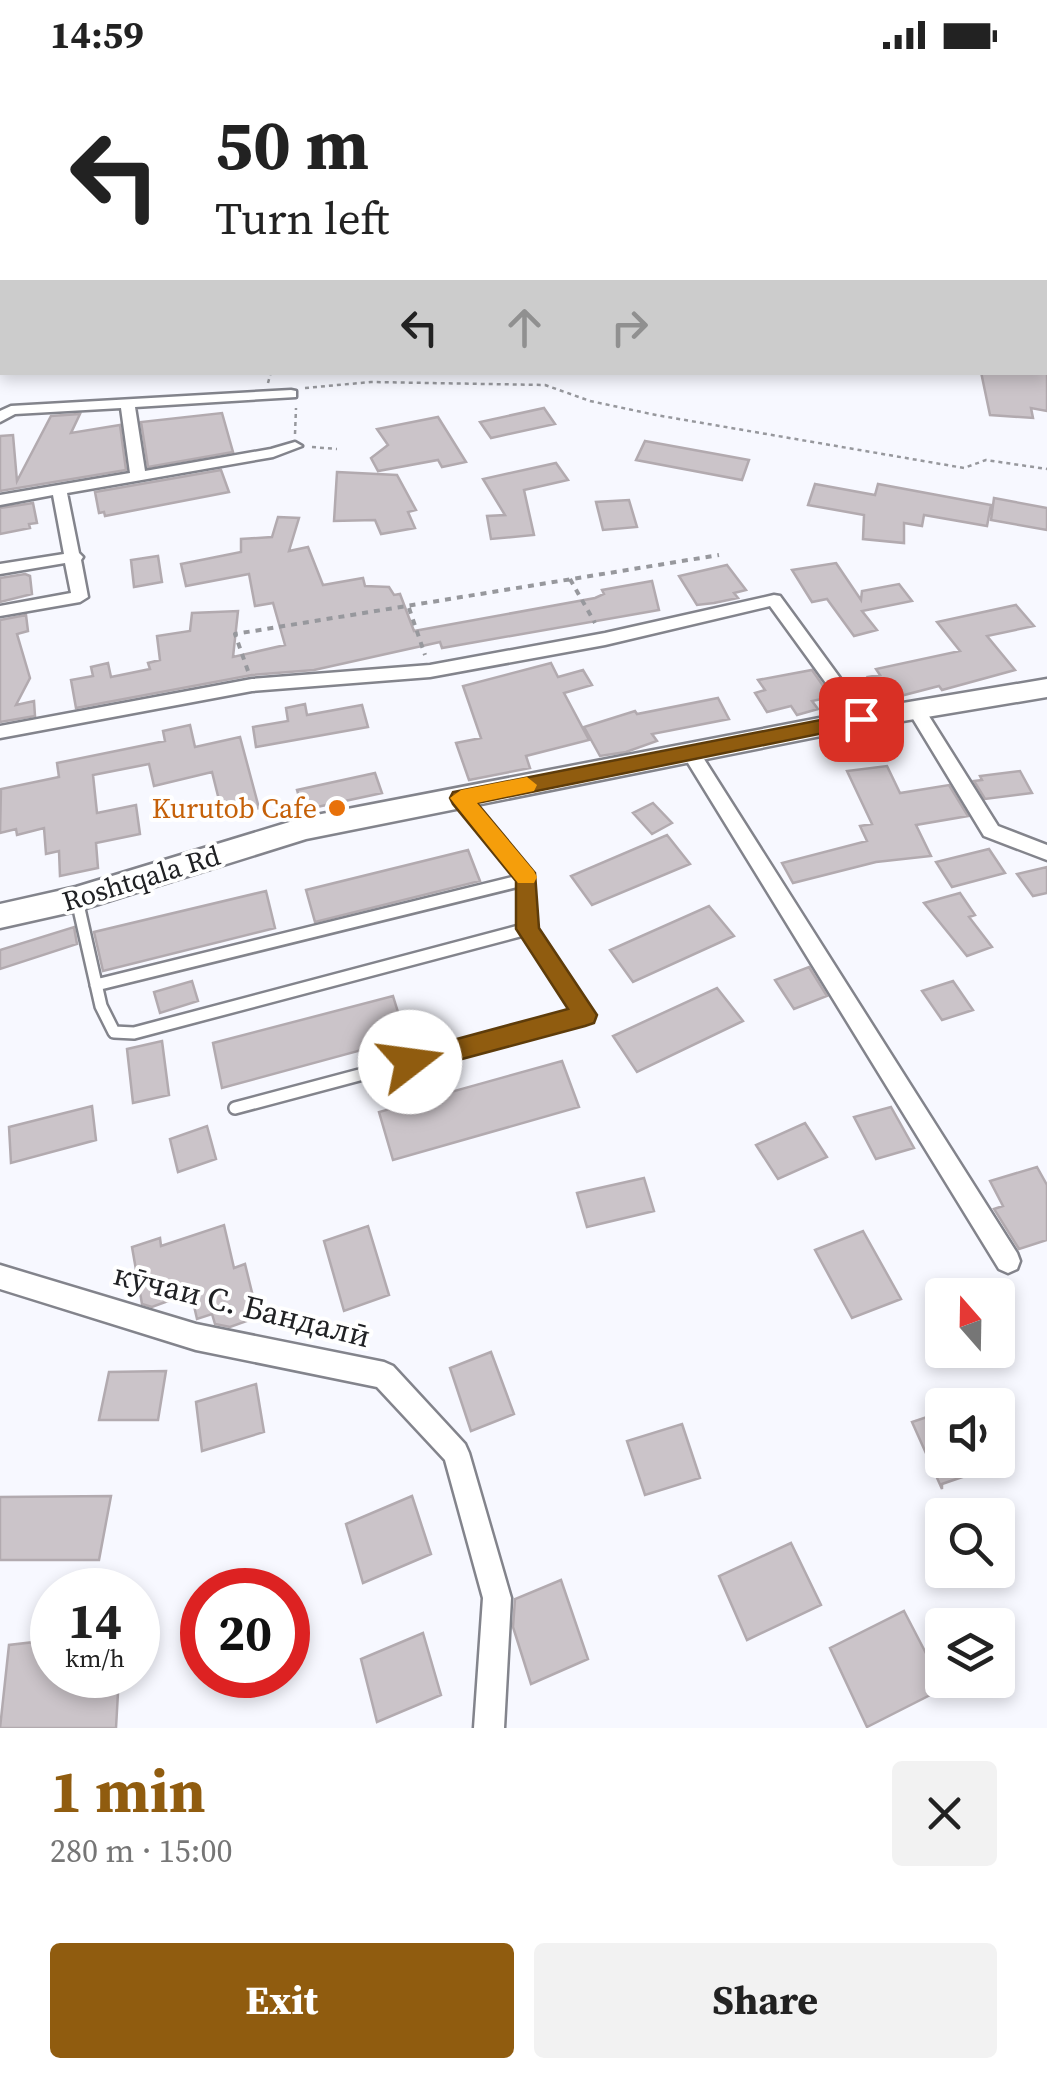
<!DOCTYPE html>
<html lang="en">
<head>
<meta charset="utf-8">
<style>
	:root { --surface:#fff; --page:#f2f2f2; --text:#222; --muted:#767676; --accent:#905c0f }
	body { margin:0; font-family:"Source Serif 4",serif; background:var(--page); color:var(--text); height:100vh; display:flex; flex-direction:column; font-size:38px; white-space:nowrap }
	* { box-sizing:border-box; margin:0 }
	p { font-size:32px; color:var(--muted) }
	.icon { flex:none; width:55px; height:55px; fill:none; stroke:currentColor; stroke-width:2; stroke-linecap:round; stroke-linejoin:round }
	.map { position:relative; height:1658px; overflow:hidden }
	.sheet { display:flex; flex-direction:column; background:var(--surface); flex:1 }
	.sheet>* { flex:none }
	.hud { position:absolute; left:0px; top:0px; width:1048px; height:305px; box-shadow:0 5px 15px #0003; background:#fff; color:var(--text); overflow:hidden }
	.needle { width:65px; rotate:340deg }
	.fabs { position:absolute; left:925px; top:1208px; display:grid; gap:20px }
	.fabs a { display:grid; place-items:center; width:90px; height:90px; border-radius:10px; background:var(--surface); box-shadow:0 5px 15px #0003; font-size:50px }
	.speed { position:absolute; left:30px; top:1498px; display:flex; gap:20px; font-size:50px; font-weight:700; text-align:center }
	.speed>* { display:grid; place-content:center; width:130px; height:130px; border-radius:50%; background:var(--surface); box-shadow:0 5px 15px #0003; line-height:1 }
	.speed small { font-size:25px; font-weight:400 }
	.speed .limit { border:15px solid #d22; background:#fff; color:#111 }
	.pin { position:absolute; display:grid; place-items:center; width:85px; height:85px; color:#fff; margin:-42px; border-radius:20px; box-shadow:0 5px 15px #0006 }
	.me { position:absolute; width:110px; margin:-55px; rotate:75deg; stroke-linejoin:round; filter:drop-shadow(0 0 8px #0008) }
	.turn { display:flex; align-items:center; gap:35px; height:210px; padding:0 50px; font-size:45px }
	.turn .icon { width:130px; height:130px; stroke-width:2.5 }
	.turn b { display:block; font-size:70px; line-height:85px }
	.lanes { display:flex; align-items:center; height:95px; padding:0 50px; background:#0003; justify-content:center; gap:50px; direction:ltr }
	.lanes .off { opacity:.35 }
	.round { display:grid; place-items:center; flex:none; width:105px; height:105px; border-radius:10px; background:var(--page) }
	.overview { display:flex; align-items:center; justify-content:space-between; height:170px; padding:0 50px }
	h1 { font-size:60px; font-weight:700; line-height:75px; color:var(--accent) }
	.action { display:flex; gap:20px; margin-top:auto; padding:20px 50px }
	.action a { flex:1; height:115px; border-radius:10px; background:var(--accent); color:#fff; font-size:40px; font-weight:700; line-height:115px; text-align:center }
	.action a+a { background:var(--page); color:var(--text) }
	.status { display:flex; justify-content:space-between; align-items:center; height:70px; padding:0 50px; background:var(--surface); direction:ltr }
	.status svg { height:28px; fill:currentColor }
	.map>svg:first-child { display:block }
	.building { fill:#cbc4c9; stroke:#b2aaaf; stroke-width:2.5 }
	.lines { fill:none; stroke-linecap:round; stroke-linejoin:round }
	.lane-far1-casing { stroke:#83848c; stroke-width:12 }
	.lane-casing { stroke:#83848c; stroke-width:16 }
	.street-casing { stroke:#83848c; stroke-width:5 }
	.secondary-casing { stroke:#83848c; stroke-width:5 }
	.primary-casing { stroke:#83848c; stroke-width:6 }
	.path-far1 { stroke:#97989d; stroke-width:2.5; stroke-dasharray:4 4; stroke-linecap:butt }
	.path { stroke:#97989d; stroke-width:4; stroke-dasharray:6 6; stroke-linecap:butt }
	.lane-far1 { stroke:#fff; stroke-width:9 }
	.lane { stroke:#fff; stroke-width:11 }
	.street { fill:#fff; fill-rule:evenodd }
	.secondary { fill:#fff; fill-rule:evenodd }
	.primary { fill:#fff; fill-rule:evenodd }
	.route { fill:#905c0f; stroke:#5e3c0a; stroke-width:2.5 }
	.slow { fill:#f59e0b }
	.food-dot { fill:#e8710a; stroke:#fff; stroke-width:4 }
	.labels { text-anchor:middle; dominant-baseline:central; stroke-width:8; stroke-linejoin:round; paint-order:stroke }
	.food-label { font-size:28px; fill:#c56008; stroke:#fff; text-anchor:end }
	.street-label { font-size:28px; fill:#202124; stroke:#fff }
	.near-street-label { font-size:32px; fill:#202124; stroke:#fff }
</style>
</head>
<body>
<div class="status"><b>14:59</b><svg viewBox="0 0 49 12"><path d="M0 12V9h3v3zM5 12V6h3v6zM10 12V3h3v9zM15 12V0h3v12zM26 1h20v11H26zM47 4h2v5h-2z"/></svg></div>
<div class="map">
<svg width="1047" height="1658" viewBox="0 0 1047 1658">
	<rect width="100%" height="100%" fill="#f7f8ff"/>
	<!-- building -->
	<path class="building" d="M981 302H1047V341L1031 338 1033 348 990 345Z
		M544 338 555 354 491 368 480 352Z
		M222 343 233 382 148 397 141 352Z
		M80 344 71 363 120 355 126 400 0 421V366L13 365 17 411 51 346Z
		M438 347 466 392 442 397 438 390 378 401 371 388 388 375 377 359Z
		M645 371 749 390 742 410 636 390Z
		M556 393 568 410 524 420 534 465 491 469 487 446 505 445 483 409Z
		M221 400 229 422 105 446 104 442 99 443 95 422Z
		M337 402 397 405 416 440 408 442 415 458 381 464 375 450 334 451Z
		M815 414 875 425 878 414 991 435 987 456 924 445 922 456 904 453V473L863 469 864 445 808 435Z
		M994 428 1047 438V460L991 450Z
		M629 430 637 457 603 460 596 432Z
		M33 433 37 453 29 454 30 458 0 464V438Z
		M278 447 299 448 289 481 308 477 323 515 363 508 365 516 389 517 394 525 400 524 414 561 595 528 604 524 602 520 652 511 659 540 442 578 440 572 314 600 252 605 76 638 71 610 93 606 91 597 108 593 111 607 150 599 148 593 160 590 157 566 190 561 192 543 238 541 233 587 285 575 273 533 255 536 249 504 186 516 181 494 241 482V469L272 467Z
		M158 486 162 512 134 517 131 490Z
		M836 493 861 530 862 521 899 514 912 531 862 541 877 560 854 566 827 529 812 532 792 500Z
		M727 495 746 520 734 523 738 528 714 533 697 535 679 506Z
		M25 504 30 506 32 524 0 532V508Z
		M1016 535 1034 556 987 566 1015 600 942 620 939 616 885 630 868 607 880 605 876 599 960 581 937 552Z
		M26 545 28 561 17 564 30 608 16 635 34 631 35 646 0 652V550Z
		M551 593 558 607 583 600 592 615 564 623 589 670 526 686 530 698 469 710 456 673 481 668 463 616Z
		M812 600 831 627 812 631 818 639 797 645 791 636 767 642 755 623 765 620 758 610Z
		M718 628 729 649 652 664 657 671 626 682 600 686 584 657 635 641 637 644Z
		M305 634 307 645 362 635 368 657 256 677 253 657 288 651 286 638Z
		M190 655 195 677 240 667 259 738 223 746 212 702 154 716 149 694 93 705 97 743 136 735 140 764 96 773 98 798 60 806 59 781 46 784 44 758 17 765 16 759 0 763 1 719 59 707 57 693 165 671 163 661Z
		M887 696 900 723 949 715 968 746 916 755 931 786 876 792 793 813 782 793 867 771 860 756 872 754 847 701Z
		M1020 701 1032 723 985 729 974 711 982 710 980 706Z
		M375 703 382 723 303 740 297 720Z
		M653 733 672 753 652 764 633 743Z
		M667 765 690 794 592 835 571 806Z
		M989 779 1005 803 952 817 936 792Z
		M468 780 480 811 315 852 306 820Z
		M1047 797V823L1033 826 1017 804Z
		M266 821 275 858 103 901 94 862Z
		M960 823 975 845 969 847 992 877 967 886 924 833Z
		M709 836 734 866 633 912 610 880Z
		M74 857 77 874 0 899V880Z
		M809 897 827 926 794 939 775 910Z
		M192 911 198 931 160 943 154 922Z
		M953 911 973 940 942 950 922 921Z
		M717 918 743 951 637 1002 613 966Z
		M393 926 406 968 222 1018 213 973Z
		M162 971 169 1025 133 1033 127 979Z
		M562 991 579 1037 393 1090 379 1042Z
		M92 1036 96 1070 11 1093 9 1057Z
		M891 1037 914 1078 876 1089 854 1047Z
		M805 1053 827 1087 778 1109 756 1075Z
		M207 1056 216 1089 178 1102 170 1069Z
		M1037 1097 1047 1115V1170L1019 1179 994 1139 1003 1136 990 1111Z
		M644 1108 654 1141 587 1157 577 1123Z
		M224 1155 234 1198 245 1194 258 1247 230 1257 215 1254 212 1244 197 1249 191 1223 181 1227 180 1220 179 1227 152 1237 142 1234 132 1177 160 1168 161 1176Z
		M368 1156 389 1225 344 1241 324 1171Z
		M863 1161 901 1229 852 1248 815 1180Z
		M491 1282 514 1344 471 1361 450 1298Z
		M166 1301 158 1350H99L109 1302Z
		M256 1314 264 1362 202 1381 196 1332Z
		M942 1342V1390H1003V1393L942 1414V1419L912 1352Z
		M682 1354 700 1408 645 1425 627 1371Z
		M111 1426 99 1490H0V1427Z
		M412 1426 431 1484 363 1513 346 1454Z
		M791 1473 821 1535 747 1570 719 1506Z
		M561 1510 588 1589 531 1614 513 1557 515 1529Z
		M904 1541 944 1618 867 1657 830 1578Z
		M423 1563 441 1625 377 1652 361 1589Z
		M52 1570V1605H119L116 1658H0L9 1575Z"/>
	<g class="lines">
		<!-- lane-far1 casing -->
		<g class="lane-far1-casing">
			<path id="lane-far1" d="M462 729 494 768"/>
		</g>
		<!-- lane casing -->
		<g class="lane-casing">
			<path id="lane" d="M77 830 101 936 114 962 134 963 527 859
				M96 915 527 809
				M235 1038 585 945 527 859V809L492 766"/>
		</g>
		<!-- street casing -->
		<g class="street-casing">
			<path id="street" d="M0 277H2V285H0Z
				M291 320 296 321V327L135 337 145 401 271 379 295 372 302 376 273 387 67 423 79 483 83 487 81 490 88 527 80 532 0 546V536L71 523 65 493 0 504V494L64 484 53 425 0 435V425L130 403 121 338 15 344 0 352V341L11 336Z
				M774 525 780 526 867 645 870 649 867 653H855L770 536 605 575 430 607 252 621 0 668V656L252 609 430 595 605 563Z
				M916 633 922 635 998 756 1047 775V790L984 766 907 639Z
				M691 676 697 678 1017 1183 1020 1191 1017 1199 1008 1203 999 1199 685 688 682 683Z
				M0 1195 196 1254 384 1292 393 1296 465 1374 469 1383 511 1528 504 1658H474L483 1528 445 1390 377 1317 196 1280 0 1219Z"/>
		</g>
		<!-- secondary casing -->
		<g class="secondary-casing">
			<path id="secondary" d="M1047 609V627L861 658 306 769 76 841 0 858V834L76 817 306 747 861 640Z"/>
		</g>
		<!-- primary casing -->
		<g class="primary-casing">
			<path id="primary" d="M1045 121H1047V133H1045Z
				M0 139H2V151H0Z"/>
		</g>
		<!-- path-far1 -->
		<path class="path-far1" d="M268 313 271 302
			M305 318 371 312 545 315 590 331 656 345 964 398 986 390 1047 399
			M295 364 296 338
			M312 377 337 379"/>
		<!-- path -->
		<path class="path" d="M570 509 595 553
			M409 538 425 585
			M248 601 235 564 719 485"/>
		<!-- lane-far1 -->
		<use href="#lane-far1" class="lane-far1"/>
		<!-- lane -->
		<use href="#lane" class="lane"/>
		<!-- street -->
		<use href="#street" class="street"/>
		<!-- secondary -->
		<use href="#secondary" class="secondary"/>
		<!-- primary -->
		<use href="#primary" class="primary"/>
	</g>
	<!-- route -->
	<path class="route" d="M861 642 868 644V654L477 733 535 803 539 858 597 945 594 953 585 956 410 1003 401 999 397 992 401 984 568 939 516 859V811L453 734 450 728 453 722Z"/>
	<!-- slow -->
	<path class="slow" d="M527 707 537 715 534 721 477 733 534 801 537 807 534 813H518L450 728 461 720Z"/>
	<!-- markers -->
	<circle class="food-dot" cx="337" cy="738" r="10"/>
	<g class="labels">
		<!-- food labels -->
		<g class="food-label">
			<text x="317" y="738">Kurutob Cafe</text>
		</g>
		<!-- street labels -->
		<g class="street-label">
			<text transform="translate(141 808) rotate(-17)">Roshtqala Rd</text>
		</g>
		<!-- near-street labels -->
		<g class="near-street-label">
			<text transform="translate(242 1235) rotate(14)">кӯчаи С. Бандалӣ</text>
		</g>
	</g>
</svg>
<div class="fabs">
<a><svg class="needle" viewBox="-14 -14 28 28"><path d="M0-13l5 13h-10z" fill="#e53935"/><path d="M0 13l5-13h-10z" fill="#767676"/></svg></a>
<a><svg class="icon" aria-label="sound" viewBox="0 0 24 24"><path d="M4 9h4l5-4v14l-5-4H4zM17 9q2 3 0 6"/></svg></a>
<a><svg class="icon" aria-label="search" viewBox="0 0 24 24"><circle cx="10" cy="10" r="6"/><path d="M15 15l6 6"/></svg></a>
<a><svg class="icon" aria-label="layers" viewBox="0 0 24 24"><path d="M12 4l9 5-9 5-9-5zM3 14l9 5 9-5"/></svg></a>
</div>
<div class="speed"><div>14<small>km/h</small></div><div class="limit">20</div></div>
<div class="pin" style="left:861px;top:649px;background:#d93025"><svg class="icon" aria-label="arrive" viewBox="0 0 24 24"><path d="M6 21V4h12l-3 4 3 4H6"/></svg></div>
<svg class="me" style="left:410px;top:992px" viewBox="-20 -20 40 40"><circle r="19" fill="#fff"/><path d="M0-13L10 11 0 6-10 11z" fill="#905c0f"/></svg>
<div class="hud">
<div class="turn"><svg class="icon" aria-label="left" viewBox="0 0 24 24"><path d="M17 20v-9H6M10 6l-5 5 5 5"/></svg><div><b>50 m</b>Turn left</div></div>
<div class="lanes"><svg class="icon" aria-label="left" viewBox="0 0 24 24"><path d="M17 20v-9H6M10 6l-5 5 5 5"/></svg><svg class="icon off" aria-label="ahead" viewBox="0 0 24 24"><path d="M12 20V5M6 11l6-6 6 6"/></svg><svg class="icon off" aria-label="right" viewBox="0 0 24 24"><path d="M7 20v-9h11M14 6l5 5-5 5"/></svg></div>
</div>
</div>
<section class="sheet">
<div class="overview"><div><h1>1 min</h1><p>280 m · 15:00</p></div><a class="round"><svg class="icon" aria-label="close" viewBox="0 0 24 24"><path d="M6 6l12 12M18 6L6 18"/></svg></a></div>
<div class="action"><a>Exit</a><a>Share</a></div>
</section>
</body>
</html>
